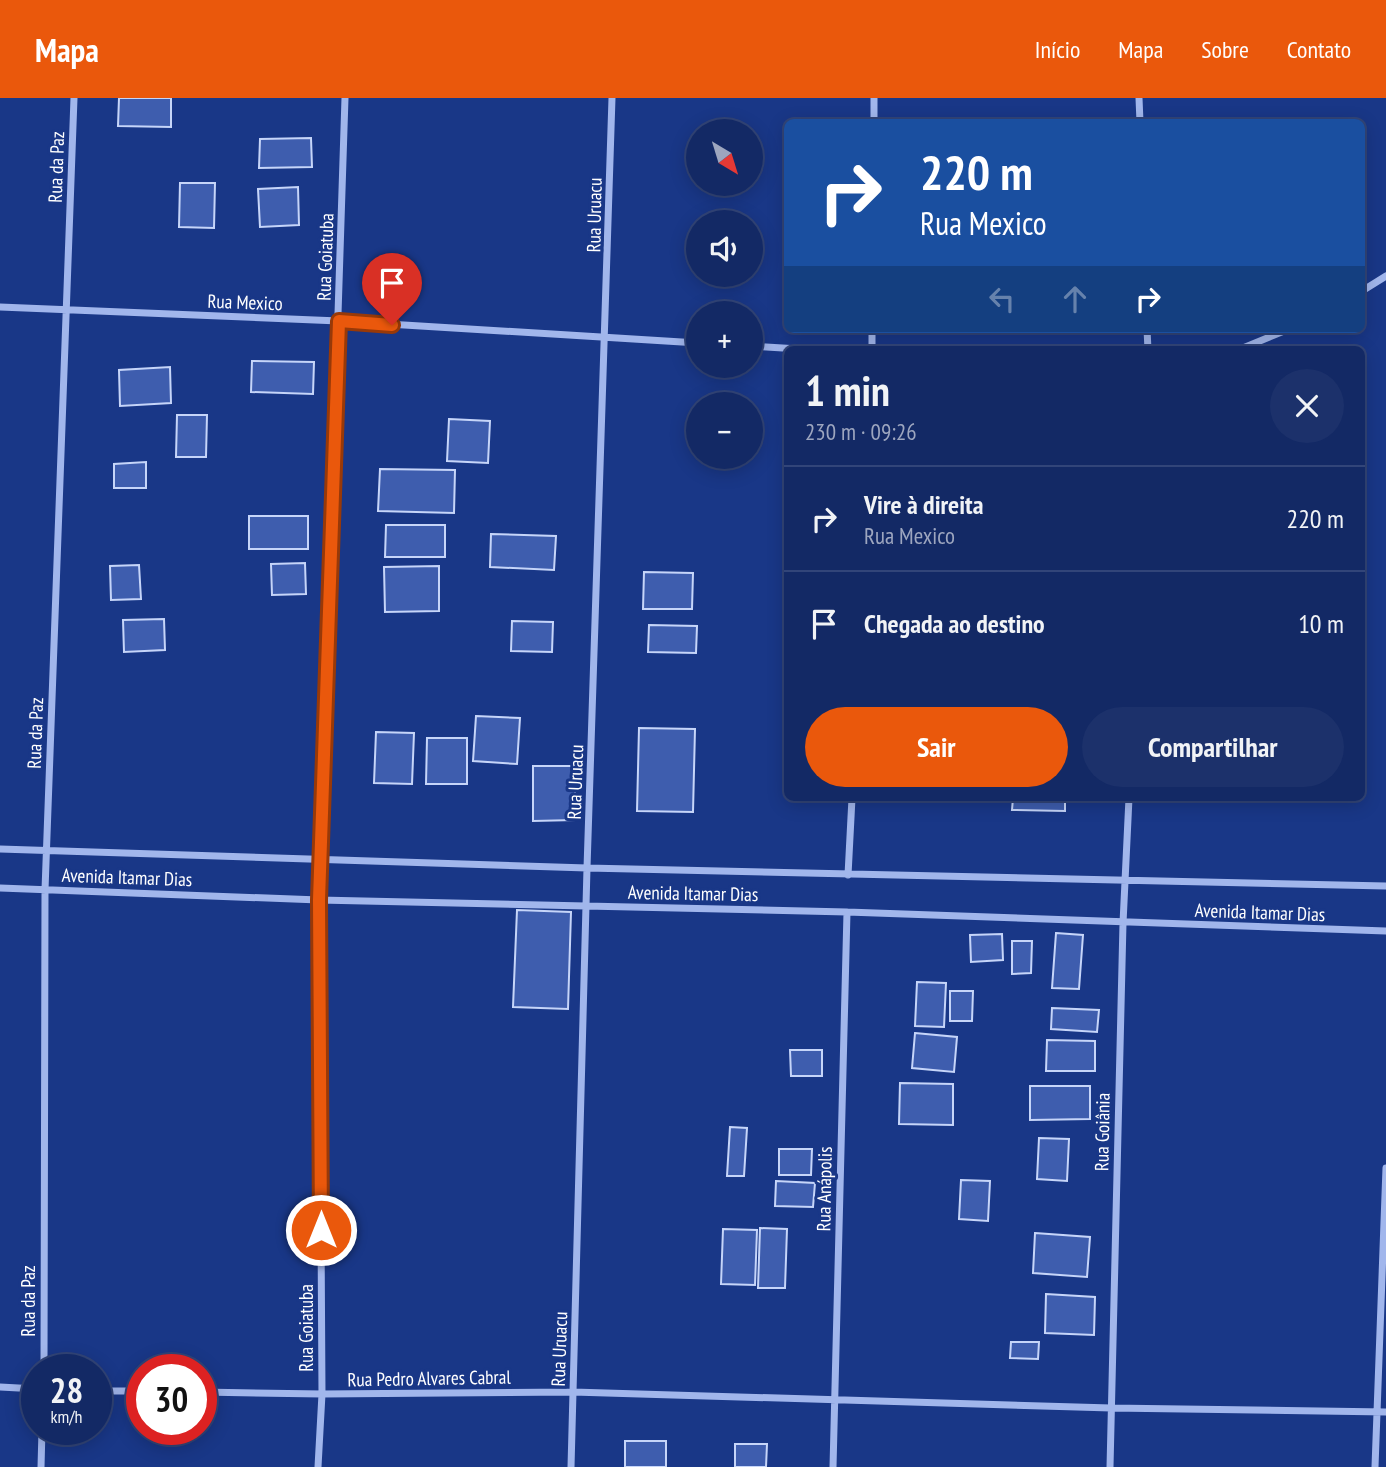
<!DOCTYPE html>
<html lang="pt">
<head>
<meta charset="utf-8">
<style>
	:root { --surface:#132965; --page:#1c316b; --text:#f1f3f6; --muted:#9da6bf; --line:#324579; --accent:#ea580c }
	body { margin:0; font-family:"PT Sans Narrow",sans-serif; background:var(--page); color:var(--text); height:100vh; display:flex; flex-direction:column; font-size:26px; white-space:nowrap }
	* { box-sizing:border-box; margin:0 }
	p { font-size:23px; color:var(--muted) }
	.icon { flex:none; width:38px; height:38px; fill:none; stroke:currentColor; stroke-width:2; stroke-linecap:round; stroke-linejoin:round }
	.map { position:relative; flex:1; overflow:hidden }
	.details { position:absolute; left:784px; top:248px; width:581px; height:455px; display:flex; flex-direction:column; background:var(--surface); border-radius:10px; box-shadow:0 4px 18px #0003,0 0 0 2px var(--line) }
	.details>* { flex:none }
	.top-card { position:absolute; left:784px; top:21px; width:581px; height:214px; border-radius:10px; box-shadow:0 4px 18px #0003,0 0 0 2px var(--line); background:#1a4fa0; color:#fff; overflow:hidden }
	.needle { width:46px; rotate:142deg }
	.fabs { position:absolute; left:686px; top:21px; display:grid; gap:14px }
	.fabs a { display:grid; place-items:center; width:77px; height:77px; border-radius:50%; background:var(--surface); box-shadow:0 4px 18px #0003,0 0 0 2px var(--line); font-size:35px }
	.speed { position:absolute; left:21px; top:1256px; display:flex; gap:14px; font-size:35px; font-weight:700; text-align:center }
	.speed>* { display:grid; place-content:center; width:91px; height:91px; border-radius:50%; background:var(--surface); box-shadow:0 4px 18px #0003,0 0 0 2px var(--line); line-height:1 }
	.speed small { font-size:18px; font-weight:400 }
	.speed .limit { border:10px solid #d22; background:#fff; color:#111 }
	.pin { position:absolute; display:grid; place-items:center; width:60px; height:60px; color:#fff; margin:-72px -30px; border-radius:50% 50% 50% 0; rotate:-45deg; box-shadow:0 0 7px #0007 }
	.pin .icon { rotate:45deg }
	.me { position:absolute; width:77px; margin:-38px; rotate:0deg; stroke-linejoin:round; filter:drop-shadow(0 0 5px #0008) }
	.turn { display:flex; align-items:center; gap:24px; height:147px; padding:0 21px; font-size:32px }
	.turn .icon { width:91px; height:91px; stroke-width:2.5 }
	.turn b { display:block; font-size:49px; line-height:60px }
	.lanes { display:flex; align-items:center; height:66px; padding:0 21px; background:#0003; justify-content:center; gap:35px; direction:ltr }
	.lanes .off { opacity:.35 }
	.round { display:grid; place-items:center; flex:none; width:74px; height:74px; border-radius:37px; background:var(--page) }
	.overview { display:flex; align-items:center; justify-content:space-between; height:119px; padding:0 21px }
	h1 { font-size:42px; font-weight:700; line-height:52px }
	.primary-button { display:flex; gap:14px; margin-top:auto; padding:14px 21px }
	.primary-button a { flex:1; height:80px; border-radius:42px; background:var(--accent); color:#fff; font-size:28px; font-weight:700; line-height:80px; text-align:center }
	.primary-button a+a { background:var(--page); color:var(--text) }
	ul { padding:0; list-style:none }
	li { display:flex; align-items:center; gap:21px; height:105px; padding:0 21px; border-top:2px solid var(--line) }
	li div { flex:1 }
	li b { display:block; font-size:26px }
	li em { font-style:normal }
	header { display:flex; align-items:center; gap:42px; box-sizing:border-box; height:98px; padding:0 35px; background:var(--accent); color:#fff }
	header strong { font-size:33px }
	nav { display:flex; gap:38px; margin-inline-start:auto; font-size:24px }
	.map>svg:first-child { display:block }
	.building { fill:#3e5dae; stroke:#c6d5f9; stroke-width:2 }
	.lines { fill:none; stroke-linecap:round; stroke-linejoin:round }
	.minor { stroke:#a1b6ec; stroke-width:7 }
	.route-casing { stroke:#983908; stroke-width:18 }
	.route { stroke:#ea580c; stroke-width:12 }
	.labels { text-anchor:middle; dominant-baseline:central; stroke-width:6; stroke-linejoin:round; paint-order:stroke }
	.street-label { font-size:19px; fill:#fff; stroke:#193787 }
</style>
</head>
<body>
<header>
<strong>Mapa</strong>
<nav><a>Início</a><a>Mapa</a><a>Sobre</a><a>Contato</a></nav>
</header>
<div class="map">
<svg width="1386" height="1369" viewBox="0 0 1386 1369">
	<rect width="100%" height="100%" fill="#193787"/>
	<!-- building -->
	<path class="building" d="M119 0H171V29L118 28Z
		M311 40 312 69 259 70 260 41Z
		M180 85H215L214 130 179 129Z
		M298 89 299 127 260 129 258 91Z
		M252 263 314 264 313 296 251 294Z
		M170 269 171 305 120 308 119 272Z
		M177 317H207L206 359H176Z
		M449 321 490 323 488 365 447 363Z
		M146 364V390H114V366Z
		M380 371 455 372 454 415 378 413Z
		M249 418H308V451H249Z
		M386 427H445V459H385Z
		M491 436 556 438 554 472 490 469Z
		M305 465 306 496 272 497 271 466Z
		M139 467 141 501 111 502 110 468Z
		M439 468V513L385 514 384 469Z
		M644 474 693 475 692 511H643Z
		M164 521 165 552 124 554 123 522Z
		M512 523 553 524 552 554 511 553Z
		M649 527 697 528 696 555 648 554Z
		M476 618 520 620 517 666 473 663Z
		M639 630 695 631 693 714 637 713Z
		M376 634 414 635 412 686 374 685Z
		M427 640H467V686H426Z
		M533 668H575V722L533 723Z
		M1013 700H1065V713L1012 712Z
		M517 812 571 814 568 911 513 909Z
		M1056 835 1083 837 1079 891 1052 890Z
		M1002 836 1003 862 971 864 970 837Z
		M1012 843H1032L1031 875 1012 876Z
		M917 884 946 885 944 929 915 928Z
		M950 893H973L972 923H950Z
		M1052 910 1099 912 1097 934 1051 931Z
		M915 935 957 939 954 974 912 970Z
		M1047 942 1095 943V973H1046Z
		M790 952H822V978H791Z
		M900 985 953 986V1027L899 1026Z
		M1030 988H1090V1021L1030 1022Z
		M730 1029 747 1030 744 1078H727Z
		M1039 1040 1069 1041 1067 1083 1037 1081Z
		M779 1051H812L811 1077H779Z
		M961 1082 990 1083 988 1123 959 1121Z
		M776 1083 815 1085 813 1109 775 1108Z
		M760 1130 787 1131 785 1190H758Z
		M723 1131 757 1132 755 1187 721 1186Z
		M1035 1135 1090 1139 1087 1179 1033 1175Z
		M1046 1196 1095 1199 1094 1237 1045 1235Z
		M1011 1244H1039L1038 1261 1010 1260Z
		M625 1343H666V1369H625Z
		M735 1346H767L766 1369H735Z"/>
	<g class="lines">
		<!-- minor -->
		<path class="minor" d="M1139 0 1140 24
			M874 24V0
			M1362 193 1386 178
			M0 209 339 223 698 245
			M1147 231 1148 252
			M751 248 816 252
			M872 252V231
			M1238 252 1289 231
			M0 751 587 770 1386 788
			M848 777 852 700
			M0 790 319 802 847 814 1386 833
			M44 1272 45 792 74 0
			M0 1289 37 1291
			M96 1293H142
			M201 1294 322 1296 573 1294 1111 1310 1386 1314
			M41 1369 42 1332
			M318 1369 322 1296 319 802 345 0
			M571 1369 587 770 612 0
			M833 1369 847 814
			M1110 1369 1123 825 1129 700
			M1375 1369 1386 1070"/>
	</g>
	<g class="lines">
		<!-- route casing -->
		<g class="route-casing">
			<path id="route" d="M321 1132 319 802 339 223 392 227"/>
		</g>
		<!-- route -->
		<use href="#route" class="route"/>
	</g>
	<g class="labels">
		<!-- street labels -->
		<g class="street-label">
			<text transform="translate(56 69) rotate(-88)">Rua da Paz</text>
			<text transform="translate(594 117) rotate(-89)">Rua Uruacu</text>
			<text transform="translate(325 159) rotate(-88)">Rua Goiatuba</text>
			<text transform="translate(245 204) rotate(2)">Rua Mexico</text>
			<text transform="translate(35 635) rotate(-88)">Rua da Paz</text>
			<text transform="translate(575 684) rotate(-88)">Rua Uruacu</text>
			<text transform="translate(127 779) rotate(2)">Avenida Itamar Dias</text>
			<text transform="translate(693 795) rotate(1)">Avenida Itamar Dias</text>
			<text transform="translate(1260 814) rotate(2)">Avenida Itamar Dias</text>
			<text transform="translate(1102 1034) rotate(-89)">Rua Goiânia</text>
			<text transform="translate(824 1091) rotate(-89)">Rua Anápolis</text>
			<text transform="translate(28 1203) rotate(-90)">Rua da Paz</text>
			<text transform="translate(306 1230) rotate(-90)">Rua Goiatuba</text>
			<text transform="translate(559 1251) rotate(-88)">Rua Uruacu</text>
			<text transform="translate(429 1280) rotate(-1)">Rua Pedro Alvares Cabral</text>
		</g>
	</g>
</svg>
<div class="fabs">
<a><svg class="needle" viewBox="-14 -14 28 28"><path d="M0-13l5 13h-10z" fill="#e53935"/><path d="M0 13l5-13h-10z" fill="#9da6bf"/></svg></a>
<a><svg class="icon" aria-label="sound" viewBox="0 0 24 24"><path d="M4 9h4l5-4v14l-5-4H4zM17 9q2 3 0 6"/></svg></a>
<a>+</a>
<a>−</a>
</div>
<div class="speed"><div>28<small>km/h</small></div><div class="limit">30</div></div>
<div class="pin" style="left:392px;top:227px;background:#d93025"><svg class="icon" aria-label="arrive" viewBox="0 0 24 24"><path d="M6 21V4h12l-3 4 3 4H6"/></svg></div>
<svg class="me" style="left:321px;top:1132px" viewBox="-20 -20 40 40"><circle r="17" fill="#ea580c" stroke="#fff" stroke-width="3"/><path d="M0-11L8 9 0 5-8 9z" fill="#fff"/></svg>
<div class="top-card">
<div class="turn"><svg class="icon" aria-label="right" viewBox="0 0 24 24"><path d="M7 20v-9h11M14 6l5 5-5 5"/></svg><div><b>220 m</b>Rua Mexico</div></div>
<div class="lanes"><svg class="icon off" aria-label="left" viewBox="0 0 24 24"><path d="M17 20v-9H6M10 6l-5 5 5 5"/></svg><svg class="icon off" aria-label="ahead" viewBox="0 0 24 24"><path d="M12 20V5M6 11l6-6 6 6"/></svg><svg class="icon" aria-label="right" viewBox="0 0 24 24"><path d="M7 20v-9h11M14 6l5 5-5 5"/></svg></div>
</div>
<section class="details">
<div class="overview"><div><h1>1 min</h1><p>230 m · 09:26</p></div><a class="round"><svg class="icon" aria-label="close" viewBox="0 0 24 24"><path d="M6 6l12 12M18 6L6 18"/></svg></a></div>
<ul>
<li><svg class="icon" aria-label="right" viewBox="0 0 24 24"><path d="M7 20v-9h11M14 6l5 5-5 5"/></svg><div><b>Vire à direita</b><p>Rua Mexico</p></div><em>220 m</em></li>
<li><svg class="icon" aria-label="arrive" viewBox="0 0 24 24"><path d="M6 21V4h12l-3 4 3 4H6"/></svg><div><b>Chegada ao destino</b></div><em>10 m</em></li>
</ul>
<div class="primary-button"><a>Sair</a><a>Compartilhar</a></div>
</section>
</div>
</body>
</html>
